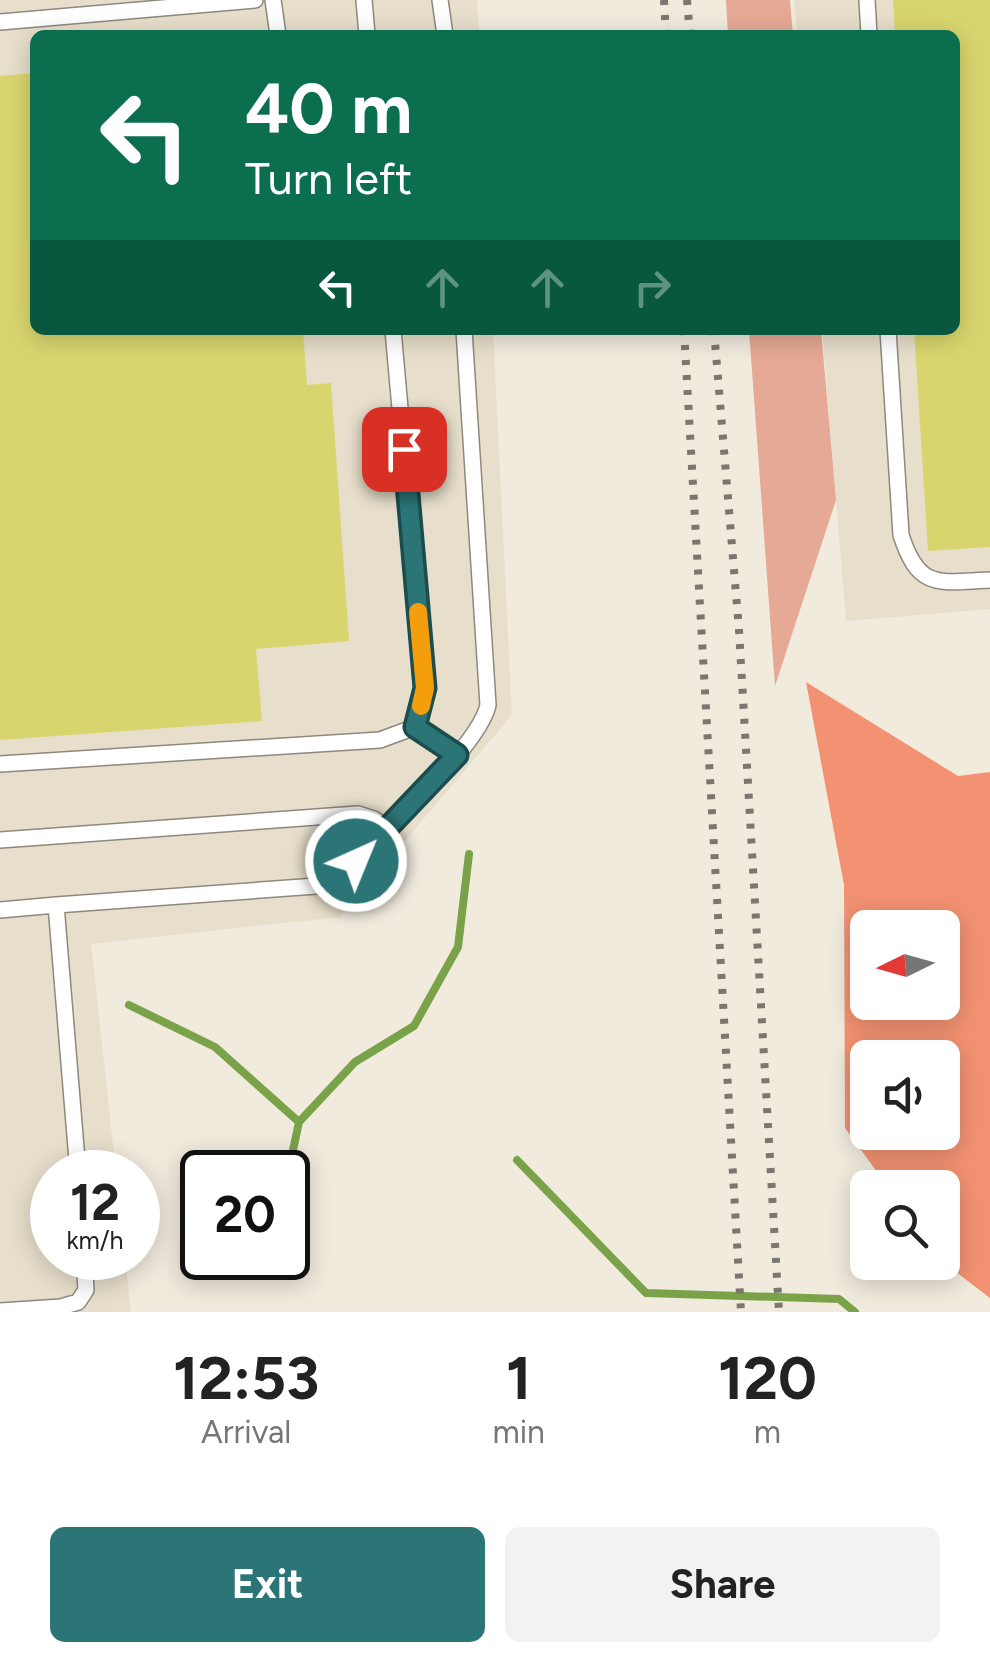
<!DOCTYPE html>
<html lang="en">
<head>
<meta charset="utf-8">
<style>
	:root { --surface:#fff; --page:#f2f2f2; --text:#222; --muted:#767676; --accent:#2b7577 }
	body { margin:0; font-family:Figtree,sans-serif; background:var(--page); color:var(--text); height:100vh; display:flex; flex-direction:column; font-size:38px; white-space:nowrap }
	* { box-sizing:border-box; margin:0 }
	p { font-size:32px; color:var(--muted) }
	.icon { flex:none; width:55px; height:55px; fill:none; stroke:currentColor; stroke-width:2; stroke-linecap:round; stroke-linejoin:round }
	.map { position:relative; height:1312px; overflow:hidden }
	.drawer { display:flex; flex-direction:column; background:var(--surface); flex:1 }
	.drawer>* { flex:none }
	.banner { position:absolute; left:30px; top:30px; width:930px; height:305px; border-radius:15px; box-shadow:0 5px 25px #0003; background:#0b6e4f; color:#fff; overflow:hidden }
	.needle { width:65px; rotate:265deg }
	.fabs { position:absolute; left:850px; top:910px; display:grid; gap:20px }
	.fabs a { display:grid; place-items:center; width:110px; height:110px; border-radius:15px; background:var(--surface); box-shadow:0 5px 25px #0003; font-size:50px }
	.speed { position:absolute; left:30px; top:1150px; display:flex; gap:20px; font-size:50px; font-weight:700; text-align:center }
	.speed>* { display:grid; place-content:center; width:130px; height:130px; border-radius:50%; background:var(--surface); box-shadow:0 5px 25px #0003; line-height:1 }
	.speed small { font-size:25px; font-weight:400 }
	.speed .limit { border:5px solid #111; border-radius:15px; background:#fff; color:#111 }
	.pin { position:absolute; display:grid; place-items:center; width:85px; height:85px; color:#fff; margin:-42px; border-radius:20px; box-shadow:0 5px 15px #0006 }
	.me { position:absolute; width:110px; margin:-55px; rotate:44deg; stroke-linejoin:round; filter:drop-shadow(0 0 8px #0008) }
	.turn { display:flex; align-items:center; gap:35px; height:210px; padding:0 50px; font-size:45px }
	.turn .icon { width:130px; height:130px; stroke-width:2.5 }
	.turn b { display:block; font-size:70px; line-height:85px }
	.lanes { display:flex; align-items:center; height:95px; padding:0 50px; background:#0003; justify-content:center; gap:50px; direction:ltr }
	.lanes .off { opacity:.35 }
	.eta { display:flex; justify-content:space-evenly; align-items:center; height:170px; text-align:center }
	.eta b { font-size:60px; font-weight:700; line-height:70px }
	.primary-button { display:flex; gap:20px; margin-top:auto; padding:20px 50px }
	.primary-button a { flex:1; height:115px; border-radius:15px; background:var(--accent); color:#fff; font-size:40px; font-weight:700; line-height:115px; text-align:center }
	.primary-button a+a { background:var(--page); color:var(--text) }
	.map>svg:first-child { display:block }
	.built { fill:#e7dfcb }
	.green { fill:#e5a995 }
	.forest { fill:#f39272; fill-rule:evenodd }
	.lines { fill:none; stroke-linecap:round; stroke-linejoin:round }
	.stream { stroke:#7aa249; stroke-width:8 }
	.building { fill:#d9d56e }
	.lane-casing { stroke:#8e887d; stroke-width:18 }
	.lane { stroke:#fff; stroke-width:15 }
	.rail { stroke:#7a776f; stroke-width:8; stroke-dasharray:5 10; stroke-linecap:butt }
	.route-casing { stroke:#1c4c4d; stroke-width:25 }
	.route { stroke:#2b7577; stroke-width:18 }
	.slow { stroke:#f59e0b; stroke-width:18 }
</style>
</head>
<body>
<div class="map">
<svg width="990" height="1312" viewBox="0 0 990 1312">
	<rect width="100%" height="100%" fill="#f1ebde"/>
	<!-- built -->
	<path class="built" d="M0 0H477L479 35H35V330H493L512 715 340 917 91 944 116 1172H52V1258H125L131 1312H0Z
		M794 0H990V609L846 621 822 330H955V35H797Z"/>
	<!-- green -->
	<path class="green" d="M726 0H790L793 35H728Z
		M749 330H821L836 500 775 686Z"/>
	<!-- forest -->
	<path class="forest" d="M806 682 958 776 990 772V1298L943 1262 942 1188 888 1187 845 1128 844 885ZM868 928H942V1002H868ZM868 1058H942V1132H868Z"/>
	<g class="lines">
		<!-- stream -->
		<path class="stream" d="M129 1005 215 1047 299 1122
			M517 1160 646 1293 839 1299 855 1312
			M285 1172 289 1169 299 1122 355 1062 414 1026 458 947 469 854"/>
	</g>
	<!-- building -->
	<path class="building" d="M893 0H990V547L928 551 914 330H955V35H895Z
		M35 73V330H303L307 385 331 383 349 641 256 649 262 721 0 740V76Z"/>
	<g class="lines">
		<!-- lane casing -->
		<g class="lane-casing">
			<path id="lane" d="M273 0 278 35
				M364 0 367 35
				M440 0 445 35
				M867 0 869 35
				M0 22 255 0
				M888 330 901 535C919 591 939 582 990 580
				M415 727 457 755
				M0 764 380 740 415 727 425 688 393 330
				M0 840 358 814 374 819 387 829
				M0 910 56 905
				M78 1172 56 905 330 885C365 853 480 746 488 705L464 330
				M0 1311 61 1307 78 1302 86 1290 84 1258"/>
		</g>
		<!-- lane -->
		<use href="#lane" class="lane"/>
		<!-- rail -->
		<path class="rail" d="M664 0 666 35
			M687 0 690 35
			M684 330 741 1312
			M714 330 739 630 779 1312"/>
	</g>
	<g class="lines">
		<!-- route casing -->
		<g class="route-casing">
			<path id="route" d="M356 861 457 755 415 727 425 688 404 449"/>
		</g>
		<!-- route -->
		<use href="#route" class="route"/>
		<!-- slow -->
		<path class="slow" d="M418 612 425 688 421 706"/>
	</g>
</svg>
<div class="fabs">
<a><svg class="needle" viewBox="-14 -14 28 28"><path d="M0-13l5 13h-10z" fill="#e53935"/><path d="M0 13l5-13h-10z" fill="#767676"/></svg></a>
<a><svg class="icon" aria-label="sound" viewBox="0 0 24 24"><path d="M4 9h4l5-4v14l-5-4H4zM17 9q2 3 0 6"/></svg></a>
<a><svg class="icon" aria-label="search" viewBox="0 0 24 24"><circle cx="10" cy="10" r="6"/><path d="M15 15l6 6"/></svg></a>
</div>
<div class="speed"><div>12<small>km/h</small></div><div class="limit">20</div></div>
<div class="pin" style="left:404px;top:449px;background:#d93025"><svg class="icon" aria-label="arrive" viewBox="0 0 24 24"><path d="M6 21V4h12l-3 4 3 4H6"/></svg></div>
<svg class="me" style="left:356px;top:861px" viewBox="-20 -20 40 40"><circle r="17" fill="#2b7577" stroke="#fff" stroke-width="3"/><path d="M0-11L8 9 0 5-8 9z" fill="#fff"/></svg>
<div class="banner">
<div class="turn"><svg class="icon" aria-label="left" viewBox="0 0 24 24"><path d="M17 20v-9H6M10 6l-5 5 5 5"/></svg><div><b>40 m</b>Turn left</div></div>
<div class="lanes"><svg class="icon" aria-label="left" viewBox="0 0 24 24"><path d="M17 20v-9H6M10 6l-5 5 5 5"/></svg><svg class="icon off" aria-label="ahead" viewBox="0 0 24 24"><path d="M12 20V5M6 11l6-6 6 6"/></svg><svg class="icon off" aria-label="ahead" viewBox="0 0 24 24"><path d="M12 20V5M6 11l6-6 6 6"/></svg><svg class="icon off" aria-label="right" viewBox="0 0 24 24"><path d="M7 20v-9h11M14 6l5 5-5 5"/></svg></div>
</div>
</div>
<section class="drawer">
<div class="eta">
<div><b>12:53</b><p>Arrival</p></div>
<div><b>1</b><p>min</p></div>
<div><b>120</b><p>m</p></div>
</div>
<div class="primary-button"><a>Exit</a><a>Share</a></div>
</section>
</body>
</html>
